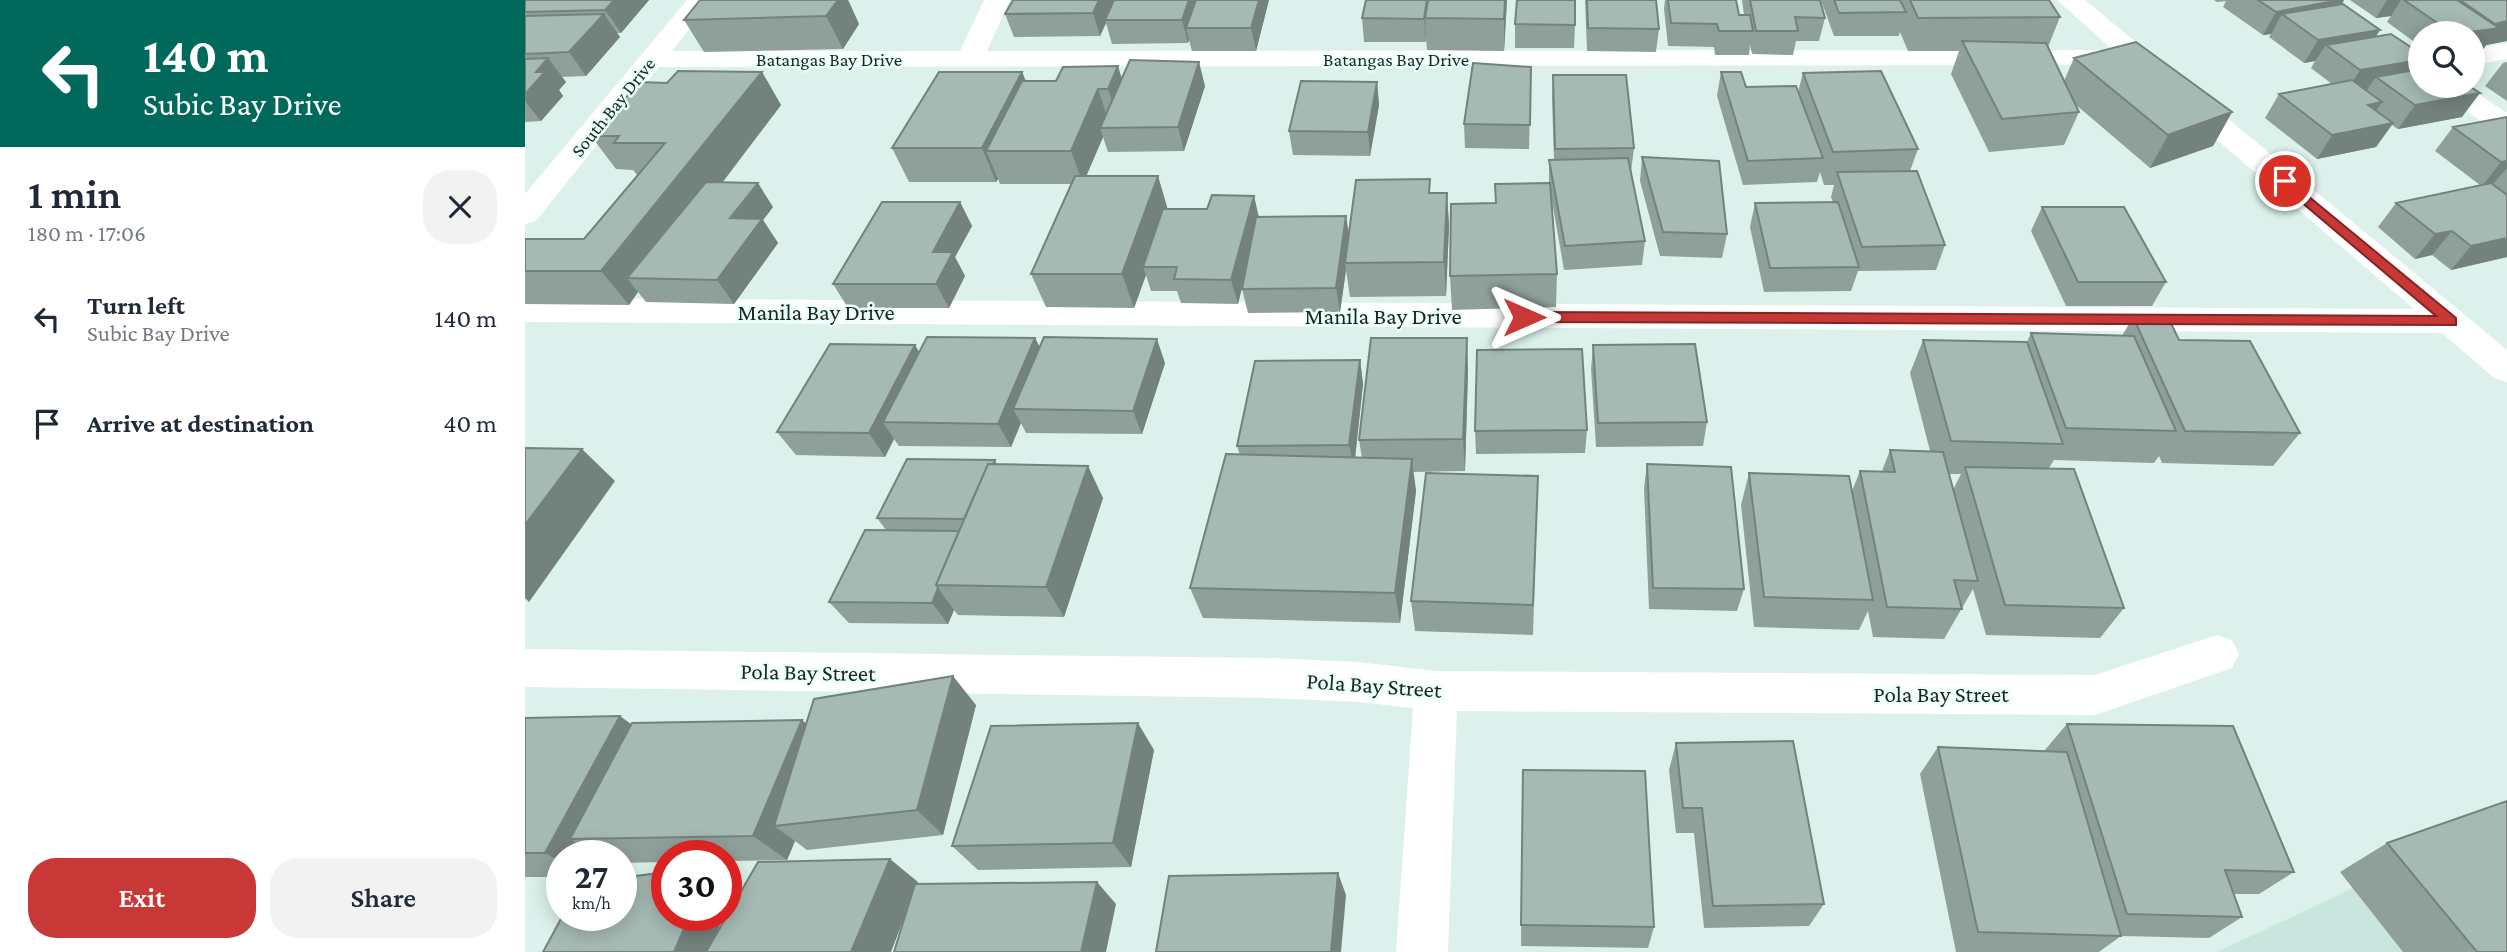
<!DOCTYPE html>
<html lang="en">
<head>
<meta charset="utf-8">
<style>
	:root { --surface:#fff; --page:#f2f2f3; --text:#1f2937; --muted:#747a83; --accent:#c73837 }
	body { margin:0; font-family:"Crimson Pro",serif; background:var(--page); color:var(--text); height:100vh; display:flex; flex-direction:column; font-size:26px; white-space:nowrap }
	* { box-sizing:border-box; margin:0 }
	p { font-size:23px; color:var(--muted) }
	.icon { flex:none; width:38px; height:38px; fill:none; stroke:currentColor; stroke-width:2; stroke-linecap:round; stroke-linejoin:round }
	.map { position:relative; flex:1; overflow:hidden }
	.details { display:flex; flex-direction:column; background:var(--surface); width:525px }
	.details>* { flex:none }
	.banner { background:#00695c; color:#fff; overflow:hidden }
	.tools { position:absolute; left:1883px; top:21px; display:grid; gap:14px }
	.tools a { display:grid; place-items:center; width:77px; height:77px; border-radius:50%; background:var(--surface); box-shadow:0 4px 18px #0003; font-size:35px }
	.speed { position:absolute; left:21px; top:840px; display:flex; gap:14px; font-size:35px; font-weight:700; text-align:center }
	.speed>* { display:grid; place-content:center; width:91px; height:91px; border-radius:50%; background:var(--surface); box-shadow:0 4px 18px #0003; line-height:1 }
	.speed small { font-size:18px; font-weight:400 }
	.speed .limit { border:10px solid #d22; background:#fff; color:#111 }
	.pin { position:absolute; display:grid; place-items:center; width:60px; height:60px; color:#fff; margin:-30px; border:4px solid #fff; border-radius:50%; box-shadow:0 2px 7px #0007 }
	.me { position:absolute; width:77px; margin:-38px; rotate:90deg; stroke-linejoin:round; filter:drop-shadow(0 0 5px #0008) }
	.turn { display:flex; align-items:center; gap:24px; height:147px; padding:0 28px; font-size:32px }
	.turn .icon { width:91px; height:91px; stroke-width:2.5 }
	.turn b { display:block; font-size:49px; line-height:60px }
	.round { display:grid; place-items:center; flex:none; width:74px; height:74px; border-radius:28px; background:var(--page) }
	.headline { display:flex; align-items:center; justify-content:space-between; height:119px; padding:0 28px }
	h1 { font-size:42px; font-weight:600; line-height:52px }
	.cta { display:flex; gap:14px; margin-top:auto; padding:14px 28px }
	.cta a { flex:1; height:80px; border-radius:28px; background:var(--accent); color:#fff; font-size:28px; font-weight:600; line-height:80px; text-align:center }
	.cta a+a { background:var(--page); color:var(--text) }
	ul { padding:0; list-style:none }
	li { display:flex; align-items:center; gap:21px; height:105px; padding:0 28px }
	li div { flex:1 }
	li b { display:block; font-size:26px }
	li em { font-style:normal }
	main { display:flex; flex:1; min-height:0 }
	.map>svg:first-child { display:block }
	.built { fill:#c8e6dd }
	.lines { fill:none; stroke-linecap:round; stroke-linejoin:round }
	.minor { fill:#fff; fill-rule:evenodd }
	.wall { fill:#8fa09b; fill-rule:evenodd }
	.shaded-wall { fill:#74827e }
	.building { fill:#a6bab4; stroke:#74827e; stroke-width:2 }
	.route { fill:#c73837; stroke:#812424; stroke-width:2 }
	.labels { text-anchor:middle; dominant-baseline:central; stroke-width:5; stroke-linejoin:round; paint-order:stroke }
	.far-street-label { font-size:19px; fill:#1d2523; stroke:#e9fff8 }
	.street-label { font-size:23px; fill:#1d2523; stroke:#e9fff8 }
</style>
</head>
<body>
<main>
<section class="details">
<div class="banner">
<div class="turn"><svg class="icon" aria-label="left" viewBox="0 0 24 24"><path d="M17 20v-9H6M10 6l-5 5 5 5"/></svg><div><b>140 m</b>Subic Bay Drive</div></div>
</div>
<div class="headline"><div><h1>1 min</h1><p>180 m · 17:06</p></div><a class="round"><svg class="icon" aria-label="close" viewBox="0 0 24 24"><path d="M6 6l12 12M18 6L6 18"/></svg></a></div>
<ul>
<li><svg class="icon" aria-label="left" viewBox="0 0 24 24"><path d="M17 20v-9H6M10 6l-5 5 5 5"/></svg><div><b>Turn left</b><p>Subic Bay Drive</p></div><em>140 m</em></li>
<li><svg class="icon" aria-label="arrive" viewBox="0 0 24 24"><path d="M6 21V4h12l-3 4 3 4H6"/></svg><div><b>Arrive at destination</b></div><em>40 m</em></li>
</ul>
<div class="cta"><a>Exit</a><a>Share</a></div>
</section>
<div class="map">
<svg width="1982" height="952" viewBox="0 0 1982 952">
	<rect width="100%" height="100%" fill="#dcf1eb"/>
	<!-- built -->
	<path class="built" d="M1982 814V952H1692L1803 900Z"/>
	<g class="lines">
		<!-- minor -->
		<path class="minor" d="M162 0H188L147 51H435L459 0H485L462 51 1588 50 1532 0H1560L1982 350V382L1969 378 1917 333 0 322V298L1889 309 1605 65 134 67 11 221 0 224V194Z
			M1982 43V59L1948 65V49Z
			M1909 86H1941L1982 113V135L1972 132 1913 92Z
			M1692 635 1707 640 1714 654 1707 668 1570 715 932 711 923 952H871L888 708 833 702 743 698 0 687V649L743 658 833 662 911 671 1570 675Z"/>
	</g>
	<!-- wall -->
	<path class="wall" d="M0 0H124L96 33H92L95 37 61 76 37 77 41 82 34 90 38 96 16 121 0 122Z
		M323 0 334 24 318 49 179 52 159 20Z
		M488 0H744L731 51H667L664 40 663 43 587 44 581 23 575 36 489 37 480 14Z
		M982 0 979 51 902 50 901 37V42H839L837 18Z
		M1060 0H1131L1134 29 1131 52 1062 51Z
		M1140 0H1211L1214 15H1219L1217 0H1295L1300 18 1294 41H1271L1268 55 1227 54 1225 45 1224 55H1190L1189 47 1143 46 1139 9Z
		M1296 0H1524L1535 17 1523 47 1539 81 1549 58 1707 112 1688 146 1625 168 1550 104 1554 112 1539 145 1464 152 1426 74 1434 51H1383L1375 32 1374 36H1309Z
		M1689 0H1819L1817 5 1855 30 1851 36 1895 86 1937 117 1873 129 1867 125 1851 147 1792 159 1740 118 1754 94 1807 84 1786 68 1790 61 1779 63 1744 37 1746 34 1738 35 1698 7 1701 1 1692 2Z
		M1825 0H1982V41L1961 45 1957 51 1948 53V33H1895V46L1862 22 1866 16 1851 18Z
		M990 24 1050 25 1049 48H990Z
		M1982 62V101L1960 86 1978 63Z
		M1006 67 1004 149 940 148 939 124Z
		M237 72 256 105 198 182 248 207 238 220 253 243 209 304 121 302 113 292 104 305 0 304V239H59L113 176 108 170 91 169 66 136 142 83Z
		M497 72 501 81 597 79 680 86 659 151 583 152 578 137 561 176H633L642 209H682L729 196 734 217 824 233 906 193H922L924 226 921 296 825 297 821 270 815 312 723 313 717 289V287L713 304 656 303 652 291H626L621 275 609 308 521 307 506 274 546 184H475L473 179 471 182H384L367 148Z
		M1196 72 1221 87 1273 92 1278 73 1393 149 1385 171 1420 245 1411 270 1333 271 1326 291 1239 292 1225 227 1230 203 1308 202 1306 197 1309 185H1299L1295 172 1292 182 1218 185 1192 96Z
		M1028 75 1109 148 1106 172 1120 241 1117 265 1039 270 1027 201 1032 274 1031 307 927 310 925 276 971 203 1024 183V160H1029L1027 98Z
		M852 82 854 105 845 156 768 155 764 131Z
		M1982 117V257L1926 270 1907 255 1890 259 1853 227 1871 203 1955 185 1910 151 1928 127Z
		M1117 157 1202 234 1197 258 1135 256 1115 181Z
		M435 202 447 226 430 257 440 276 424 308H323L308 284Z
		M1517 207 1641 282 1627 306H1541L1506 231Z
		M1608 317 1654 340 1775 433 1748 466 1637 463 1634 456 1629 463 1529 460 1524 468 1599 608 1575 638 1461 635 1448 589 1419 639 1348 637 1343 611 1334 630 1229 627 1216 505 1224 473 1327 491 1335 471H1357L1365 450 1405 451 1385 373 1398 340 1502 342 1506 333 1597 336ZM1424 474H1436L1428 490Z
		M510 338 515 347 640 363 617 434 501 433 496 423 486 447 374 446 369 439 360 457 271 455 252 432 390 345 394 352Z
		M942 338 943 371 940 471 888 472 891 491 875 623 678 618 665 588 715 455 712 446 835 360 838 384 830 458H837L834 440Z
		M1068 345 1182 422 1178 446 1071 447 1066 369Z
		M1062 430 1060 453 951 454 950 431Z
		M470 460 472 464 578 498 539 617 433 615 429 610 423 624 324 623 304 602 361 530 352 518Z
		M1122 464 1219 589 1212 611 1124 609 1119 488Z
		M1013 476 1008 635 890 631 886 601Z
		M451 705 418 835 282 850 270 841 262 860 201 861V856H142V862L96 863V856H37V877H0V718L106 724 277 720 281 724Z
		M1542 724 1769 872 1734 894H1709L1717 917 1684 938 1596 936 1574 952H1431L1395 774 1413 747 1519 751Z
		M1151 743 1299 904 1284 926 1179 928 1169 833H1151L1144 770Z
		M629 750 606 867 453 870 427 846Z
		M998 770 1129 927 1123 948 996 946Z
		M1862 843 1982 952H1878L1815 872Z"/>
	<!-- shaded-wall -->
	<path class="shaded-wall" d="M89 0H124L96 33 80 10Z
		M313 0H323L334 24 318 49 301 16Z
		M574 0H591L580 20 581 23 575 36 568 13Z
		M664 0H677L661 28 664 40 663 43 657 20Z
		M734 0H744L731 51 726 28Z
		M902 0 900 18 901 37V42L899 19Z
		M980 0H982L979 51V19Z
		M1815 0H1819L1806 22 1757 14 1746 34 1738 35 1751 12Z
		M1862 0H1876L1866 16 1851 18Z
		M79 14 95 37 61 76 44 52Z
		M1982 21V41L1961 45 1957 51 1948 53V33H1938L1966 29 1970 24Z
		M1855 30 1840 53 1801 45 1790 61 1779 63 1793 40Z
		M23 58 41 82 34 90 38 96 16 121 0 101V94L11 72Z
		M1895 60V70L1851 77 1842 90 1820 94 1835 70Z
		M674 62 680 86 659 151 653 127Z
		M593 66 603 99 594 122 583 89Z
		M237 72 256 105 124 278H102L113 292 104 305 76 271Z
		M497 72 510 105 461 151 473 179 471 182 457 148Z
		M852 82 854 105 845 156 843 132Z
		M573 89 584 122 575 128 578 137 558 184 546 151Z
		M1955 93 1937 117 1873 129 1890 105Z
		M1857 102 1841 126 1843 105Z
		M1707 112 1688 146 1625 168 1643 135Z
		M1868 123 1851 147 1792 159 1807 135Z
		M1982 161V168L1968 184 1957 186 1976 162Z
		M633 176 643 210 618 267 621 275 609 308 597 274Z
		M233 183 248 207 238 220 253 243 209 304 192 280 205 218Z
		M922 193 924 226 921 296 919 262Z
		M729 196 734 220 713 304 706 280Z
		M435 202 447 226 430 257 440 276 424 308 411 284 408 252Z
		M821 216 825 240 820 263 821 270 815 312 811 288Z
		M1927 231 1907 255 1890 259 1910 234Z
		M1982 238V257L1926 270 1946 246Z
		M510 338 522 362 488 409 496 423 486 447 473 424Z
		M942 338 943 371 940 471 938 439Z
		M632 339 640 363 617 434 608 411Z
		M390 345 404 369 358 422 369 439 360 457 344 433Z
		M835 360 838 384 829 468 824 445Z
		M57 449 90 481 4 602 0 598V525Z
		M887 459 891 491 875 623 870 593Z
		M563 466 578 498 539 617 521 587Z
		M413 588 429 610 423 624 407 603Z
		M428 676 451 705 418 835 392 810Z
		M95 716 132 743 45 839 74 856H37V862L20 853Z
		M277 720 307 747 249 826 270 841 262 860 228 836Z
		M613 723 629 750 606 867 588 843Z
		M365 859 393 882 366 952H326Z
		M813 873 821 895 816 952H806Z
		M201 875 213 882 201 910Z
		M572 882 591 904 581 952H556Z
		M165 915H199L184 952H149Z"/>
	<!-- building -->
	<path class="building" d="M0 0H89L80 10 0 12Z
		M175 0H313L301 16 159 20Z
		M488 0H574L568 13 480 14Z
		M589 0H664L657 20H580Z
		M671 0H734L726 28H661Z
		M841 0H902L899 19 837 18Z
		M903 0H980L979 19 900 18Z
		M992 0H1050V25L990 24Z
		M1062 0H1131L1134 29 1063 28Z
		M1143 0H1211L1214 15H1225L1228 31H1194L1192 24 1146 23Z
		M1225 0H1295L1300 18 1270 17 1273 31H1231Z
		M1309 0H1375L1381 12 1314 13Z
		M1385 0H1524L1535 17 1393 18Z
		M1733 0H1815L1751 12Z
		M1879 0H1932L1974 28 1938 33H1927Z
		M1935 0H1982V21L1970 24Z
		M1818 4 1855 30 1793 40 1757 14Z
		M79 14 44 52 0 54V16Z
		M1866 34 1895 53V60L1835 70 1801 45Z
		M1437 41 1521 43 1554 112 1477 119Z
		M1611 42 1707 112 1643 135 1549 58Z
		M23 58 11 72H20L0 94V59Z
		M605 60 674 62 653 127 575 128Z
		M948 63 1006 67 1005 125 939 124Z
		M593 66 583 89H573L546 151H461L497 81H531L538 67Z
		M1895 69V86H1944L1955 93 1890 105 1851 77Z
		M153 71 237 72 76 271H0V239H59L140 143H89L94 136H66L115 82 142 83Z
		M1356 71 1393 149 1308 152 1278 73Z
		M414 72H497L457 148H367Z
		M1196 72H1216L1221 87 1271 86 1298 158 1223 161Z
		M1028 75H1101L1109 148 1030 149Z
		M1827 80 1857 102 1843 105 1868 123 1807 135 1754 94Z
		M776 81 852 82 843 132 764 131Z
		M1982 117V161L1976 162 1928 127Z
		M1117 157 1194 161 1202 234 1138 232Z
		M1103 158 1120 241 1040 246 1024 160Z
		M1392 171 1420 245 1337 247 1312 172Z
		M550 176H633L597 274H506Z
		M905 179 904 193H922L919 262 820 263 831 180Z
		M181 182 233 183 205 218 237 219 192 280 102 278Z
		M1025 183 1032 274 925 276 926 204 971 203 970 184Z
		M1966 183 1982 195V238L1946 246 1927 231 1910 234 1871 203Z
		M687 195 729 196 706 280 649 279 652 267H618L638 209H682Z
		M357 202H435L408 252H428L411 284H308Z
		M1313 202 1334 267 1245 268 1230 203Z
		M1517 207H1599L1641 282H1553Z
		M821 216 811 288 717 289 731 217Z
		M1608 317H1643L1654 340 1725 341 1775 433 1660 431Z
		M1506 333 1609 336 1651 431 1541 428Z
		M402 337 510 338 473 424 358 422Z
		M519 337 632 339 608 411 488 409Z
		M846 338H942L938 439 834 440Z
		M1398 340 1502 342 1538 444 1426 441Z
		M305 344 390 345 344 433 252 432Z
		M1170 344 1182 422 1073 423 1068 345Z
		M1057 349 1062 430 950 431 952 350Z
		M835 360 824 445 712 446 730 361Z
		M0 448 57 449 0 525Z
		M1365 450 1418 452 1453 581 1429 580 1437 609 1362 607 1335 471 1370 472Z
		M701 454 887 459 870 593 665 588Z
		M382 459 470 460 468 464H463L439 519 352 518Z
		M463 464 563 466 521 587 411 585Z
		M1122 464 1206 467 1219 589 1128 588Z
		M1440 467 1549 469 1599 608 1480 605Z
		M901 473 1013 476 1008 605 886 601Z
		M1224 473 1324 476 1348 600 1239 597Z
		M340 530 434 531 411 585 413 588 407 603 304 602Z
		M428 676 392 810 249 826 289 699Z
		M95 716 20 853H0V718Z
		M277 720 228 836 45 839 107 723Z
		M613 723 588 843 427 846 466 726Z
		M1542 724 1708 726 1769 872 1700 870 1717 917 1602 914Z
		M1268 741 1299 904 1188 906 1177 808H1158L1151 743Z
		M1413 747 1542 752 1596 936 1453 932Z
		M998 770 1120 771 1129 927 996 925Z
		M1982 801V952H1952L1862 843Z
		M365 859 326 952H181L233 862Z
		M142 872V915H165L149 952H18L38 915H96V878Z
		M813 873 806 952H631L644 876Z
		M572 882 556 952H369L390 884Z"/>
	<!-- route -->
	<path class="route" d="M1760 177 1931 318V325L999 322 992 317 999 312 1911 316 1755 184V178Z"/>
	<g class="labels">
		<!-- far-street labels -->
		<g class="far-street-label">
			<text x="304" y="59">Batangas Bay Drive</text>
			<text x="871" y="59">Batangas Bay Drive</text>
			<text transform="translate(88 107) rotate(-51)">South Bay Drive</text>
		</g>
		<!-- street labels -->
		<g class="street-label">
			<text x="291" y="312">Manila Bay Drive</text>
			<text x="858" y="316">Manila Bay Drive</text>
			<text transform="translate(283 672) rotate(1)">Pola Bay Street</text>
			<text transform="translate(849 685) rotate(4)">Pola Bay Street</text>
			<text x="1416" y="694">Pola Bay Street</text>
		</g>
	</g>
</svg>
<div class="tools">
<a><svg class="icon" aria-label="search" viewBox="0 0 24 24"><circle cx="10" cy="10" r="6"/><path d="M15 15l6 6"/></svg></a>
</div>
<div class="speed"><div>27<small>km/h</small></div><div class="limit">30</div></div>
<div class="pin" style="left:1760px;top:181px;background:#d93025"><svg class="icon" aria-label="arrive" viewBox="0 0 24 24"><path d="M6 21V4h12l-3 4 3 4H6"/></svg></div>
<svg class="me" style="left:999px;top:317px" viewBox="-20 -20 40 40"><path d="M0-17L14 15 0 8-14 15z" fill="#c73837" stroke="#fff" stroke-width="4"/></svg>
</div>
</main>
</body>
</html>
